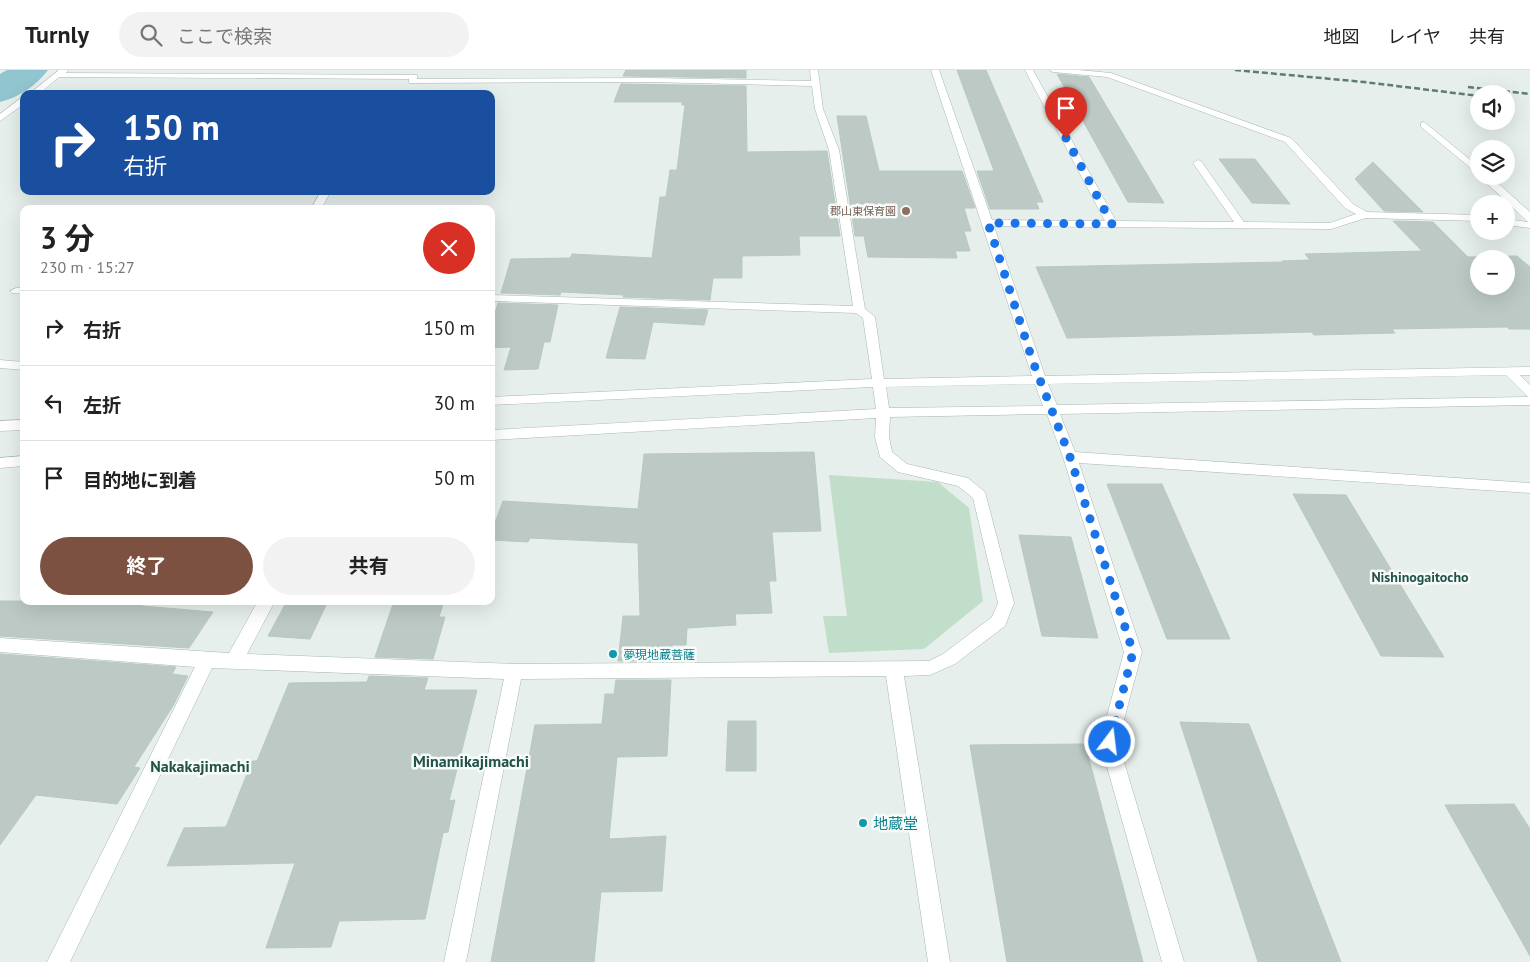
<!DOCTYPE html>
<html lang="ja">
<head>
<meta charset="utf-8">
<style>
	:root { --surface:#fff; --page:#f2f2f2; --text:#222; --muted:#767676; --line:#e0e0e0; --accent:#7d5141 }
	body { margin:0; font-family:"PT Sans","Noto Sans JP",sans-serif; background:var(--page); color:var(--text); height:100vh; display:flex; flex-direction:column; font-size:19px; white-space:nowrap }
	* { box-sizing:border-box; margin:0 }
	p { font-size:16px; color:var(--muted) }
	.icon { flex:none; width:28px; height:28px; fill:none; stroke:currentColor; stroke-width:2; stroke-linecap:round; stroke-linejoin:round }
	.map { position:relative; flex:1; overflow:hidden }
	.panel { position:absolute; left:20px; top:135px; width:475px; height:400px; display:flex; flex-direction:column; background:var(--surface); border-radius:10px; box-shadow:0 5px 20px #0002 }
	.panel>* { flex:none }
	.guide { position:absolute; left:20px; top:20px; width:475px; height:105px; border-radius:10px; box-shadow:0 5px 20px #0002; background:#1a4fa0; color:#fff; overflow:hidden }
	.buttons { position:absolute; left:1470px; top:15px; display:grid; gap:10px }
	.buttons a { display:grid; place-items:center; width:45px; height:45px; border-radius:50%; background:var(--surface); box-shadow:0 5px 20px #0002; font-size:25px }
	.pin { position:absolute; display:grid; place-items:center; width:42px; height:42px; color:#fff; margin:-51px -21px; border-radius:50% 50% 50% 0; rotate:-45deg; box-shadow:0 0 5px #0007 }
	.pin .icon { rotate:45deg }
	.me { position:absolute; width:55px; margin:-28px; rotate:15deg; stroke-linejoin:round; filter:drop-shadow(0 0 4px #0008) }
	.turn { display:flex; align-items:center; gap:18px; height:105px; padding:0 20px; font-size:22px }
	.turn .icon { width:65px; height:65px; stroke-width:2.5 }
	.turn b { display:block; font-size:35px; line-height:42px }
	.round { display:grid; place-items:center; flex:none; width:52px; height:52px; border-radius:26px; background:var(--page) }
	.summary { display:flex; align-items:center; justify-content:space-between; height:85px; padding:0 20px }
	h1 { font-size:30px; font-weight:700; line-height:38px }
	.primary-button { display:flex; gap:10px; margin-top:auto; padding:10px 20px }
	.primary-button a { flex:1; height:58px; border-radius:30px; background:var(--accent); color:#fff; font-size:20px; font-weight:700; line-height:58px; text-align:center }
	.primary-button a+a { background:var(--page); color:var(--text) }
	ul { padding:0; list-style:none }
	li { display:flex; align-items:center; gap:15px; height:75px; padding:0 20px; border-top:1px solid var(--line) }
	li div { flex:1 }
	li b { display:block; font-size:19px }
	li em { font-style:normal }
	header { display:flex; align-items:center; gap:30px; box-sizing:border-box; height:70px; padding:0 25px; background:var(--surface); border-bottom:1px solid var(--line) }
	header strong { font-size:24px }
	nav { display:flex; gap:28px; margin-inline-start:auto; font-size:18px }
	.search { width:350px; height:45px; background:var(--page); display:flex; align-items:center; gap:12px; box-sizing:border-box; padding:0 18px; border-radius:28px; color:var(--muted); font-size:19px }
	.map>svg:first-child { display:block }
	.green { fill:#c1deca }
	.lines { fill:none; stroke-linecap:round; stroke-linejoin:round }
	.river { fill:#91c5d0; fill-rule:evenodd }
	.building { fill:#bcc9c4; stroke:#b9c8c2; fill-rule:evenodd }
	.minor-casing { stroke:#a8b7b2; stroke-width:1 }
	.minor { fill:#fff; fill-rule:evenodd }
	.rail { stroke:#607b75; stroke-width:2.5; stroke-dasharray:6 3; stroke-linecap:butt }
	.route { stroke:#1a73e8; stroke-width:9; stroke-dasharray:0 16.2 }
	.education-dot { fill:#8d6e63; stroke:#f7fbf9; stroke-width:2 }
	.culture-dot { fill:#0f9aa8; stroke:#f7fbf9; stroke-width:2 }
	.labels { text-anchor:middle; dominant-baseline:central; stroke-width:5; stroke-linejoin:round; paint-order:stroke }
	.far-education-label { font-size:11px; fill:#785e54; stroke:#f7fbf9; text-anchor:end }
	.culture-label { font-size:12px; fill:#0d838f; stroke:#f7fbf9; text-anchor:start }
	.neighbourhood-label { font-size:14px; font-weight:bold; fill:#225248; stroke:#f7fbf9 }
	.near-culture-label { font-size:15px; fill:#0d838f; stroke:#f7fbf9; text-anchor:start }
	.near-neighbourhood-label { font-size:16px; font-weight:bold; fill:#225248; stroke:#f7fbf9 }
</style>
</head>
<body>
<header>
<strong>Turnly</strong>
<div class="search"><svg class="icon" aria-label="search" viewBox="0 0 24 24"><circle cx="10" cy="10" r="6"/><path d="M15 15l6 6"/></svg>ここで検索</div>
<nav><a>地図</a><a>レイヤ</a><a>共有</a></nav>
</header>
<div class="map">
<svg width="1530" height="892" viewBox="0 0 1530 892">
	<rect width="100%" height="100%" fill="#e6efeb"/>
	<!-- green -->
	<path class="green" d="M829 405 938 412 969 438 983 531 924 579 829 583 823 546H847Z"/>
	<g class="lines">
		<!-- river -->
		<path class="river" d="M7 0H48C37 15 18 28 0 32V4Z"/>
	</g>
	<!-- building -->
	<path class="building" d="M626 0H746V8L623 6Z
		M957 0H986L1043 132H1036L1039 139H990L977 101H994Z
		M1057 4 1089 7 1164 133 1128 132Z
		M621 14 746 16 747 82 827 81 840 166H799L800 185 742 186V208H713L710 230 623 227 624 225 561 222 560 225 501 223 511 189 570 188 572 184 652 188 660 127H666L670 100H677L685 35H682V32H614Z
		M837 46H866L879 101H962L975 138H964L971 161H964L970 181H955L957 188 868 187 864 166H855Z
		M1219 89H1255L1290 134 1252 133Z
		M1373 92 1423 142 1384 141 1355 109Z
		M1393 151 1433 152 1468 187 1517 186 1530 197V259H1509L1507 257 1392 259 1395 263 1314 265 1312 262 1067 268 1036 197 1283 192 1282 191 1310 190 1305 184 1422 181ZM1479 189H1506V216H1479Z
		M498 233 558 235 550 272H544L538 299 504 300 511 277 491 278V257Z
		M620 237 708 240 704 255 653 252 645 289 606 288Z
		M814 382 821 461 772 462 776 511H769L772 543 735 544 736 555 687 558 686 575H672V591H618L623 546H640L638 473 530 468 528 472 491 470V463L503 431 638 439 644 384Z
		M1107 414H1162L1230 569H1167Z
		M1293 424 1346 425 1444 587 1381 586Z
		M1019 465 1071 467 1098 568 1042 566Z
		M0 531H145L142 536 213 542 189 578 0 566Z
		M287 531H328L310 569 268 566Z
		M394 531H444L439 547H445L433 589 375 587Z
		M0 584 176 597 172 604 188 606 173 636 134 697 140 698 117 734 36 725 0 775Z
		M369 606 428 608 424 620H477L449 731 455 730 448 762 443 763 425 849 339 851 331 877 266 878 295 793 167 796 184 758 226 757 252 691H257L289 613 367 612Z
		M616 610H671L667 686 617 687 609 769 666 766 662 821 601 822 594 892H491L535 655 602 654 605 624H614Z
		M728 651H756V701H726Z
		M1180 652 1249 654 1341 892H1258Z
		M1085 674 1143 892H1007L970 675Z
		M1514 734 1530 759V886L1445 735Z"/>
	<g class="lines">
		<!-- minor casing -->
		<g class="minor-casing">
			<path id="minor" d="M59 0H68L66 3 414 5H417V9L650 8 811 11 810 0H818L823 39 839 80 865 239 875 247 884 309 1032 306 931 0H939L992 150 1105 151 1025 0H1033L1116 151 1234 152 1193 93 1198 90 1201 91 1244 152 1330 153 1356 144 1345 138 1285 72 1107 7 1053 2 1049 0H1079L1111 3 1291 68 1353 134 1367 142 1479 145V151L1366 148 1331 159 994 156 1045 306 1530 297V305H1520L1530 315V335L1060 344 1075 382 1530 413V423L1079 393 1142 582 1118 672 1184 892H1162L1100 672 1124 582 1063 387 1047 344 890 347 889 367 892 382 907 394 968 408 985 422 1014 533 1005 556 955 594 930 605 904 606 950 892H928L886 606 521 609 466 892H444L504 609 212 598 70 892H47L195 597 0 582V568L229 583 258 531H275L247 584 514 594 929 591 943 584 992 547 998 533 973 428 958 416 898 402 880 387 875 367 876 348 491 370V360L876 339 873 317 491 335V327L872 309 863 248 856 243 491 231V225L853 236 829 80 815 39 812 16 650 12 412 13H409V9L59 7 39 24H29ZM1506 305 1528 327 1057 335 1048 314ZM1035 314 1043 336 889 338 886 317Z
				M21 28H24V34L0 51V44Z
				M1424 52 1479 97V105L1421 57V53Z
				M1479 106H1490L1530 142V158L1506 155V149L1528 152Z
				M321 121H331L321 139H311Z
				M16 218H24V224L12 223 10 221Z
				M0 290 24 292V300L0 298Z
				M24 350V360L0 361V351Z
				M24 386V396L0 398V388Z"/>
		</g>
		<!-- minor -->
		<use href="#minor" class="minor"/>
		<!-- rail -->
		<path class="rail" d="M1235 0 1364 12 1479 26
			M1468 17 1530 24"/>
	</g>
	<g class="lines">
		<!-- route -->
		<path class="route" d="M1066 68 1112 154 988 153 1033 292 1070 387 1133 582 1110 672"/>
	</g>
	<!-- markers -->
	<circle class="education-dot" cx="906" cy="141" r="5"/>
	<g class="culture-dot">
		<circle cx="613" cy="584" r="5"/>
		<circle cx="863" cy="753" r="5"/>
	</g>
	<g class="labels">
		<!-- far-education labels -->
		<g class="far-education-label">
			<text x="896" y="141">郡山東保育園</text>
		</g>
		<!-- culture labels -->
		<g class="culture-label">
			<text x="623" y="584">夢現地蔵菩薩</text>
		</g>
		<!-- neighbourhood labels -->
		<g class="neighbourhood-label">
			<text x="1420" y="507">Nishinogaitocho</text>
		</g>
		<!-- near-culture labels -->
		<g class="near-culture-label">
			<text x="873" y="753">地蔵堂</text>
		</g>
		<!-- near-neighbourhood labels -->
		<g class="near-neighbourhood-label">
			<text x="471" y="691">Minamikajimachi</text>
			<text x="200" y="696">Nakakajimachi</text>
		</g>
	</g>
</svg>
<div class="buttons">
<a><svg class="icon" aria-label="sound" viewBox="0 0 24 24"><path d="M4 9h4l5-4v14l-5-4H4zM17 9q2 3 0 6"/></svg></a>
<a><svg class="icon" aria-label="layers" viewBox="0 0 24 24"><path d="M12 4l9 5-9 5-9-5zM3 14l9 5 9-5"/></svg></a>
<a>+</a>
<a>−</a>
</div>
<div class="pin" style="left:1066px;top:68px;background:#d93025"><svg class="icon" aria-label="arrive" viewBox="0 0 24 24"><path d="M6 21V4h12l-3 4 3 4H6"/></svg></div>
<svg class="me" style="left:1110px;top:672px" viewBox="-20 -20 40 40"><circle r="17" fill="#1a73e8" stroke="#fff" stroke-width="3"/><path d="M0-11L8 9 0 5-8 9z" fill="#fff"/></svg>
<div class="guide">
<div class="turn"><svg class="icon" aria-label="right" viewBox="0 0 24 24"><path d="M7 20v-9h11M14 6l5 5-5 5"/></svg><div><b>150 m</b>右折</div></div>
</div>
<section class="panel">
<div class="summary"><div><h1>3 分</h1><p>230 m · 15:27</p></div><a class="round" style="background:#d93025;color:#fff"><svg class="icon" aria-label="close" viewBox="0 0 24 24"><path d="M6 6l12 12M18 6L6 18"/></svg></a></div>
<ul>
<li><svg class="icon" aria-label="right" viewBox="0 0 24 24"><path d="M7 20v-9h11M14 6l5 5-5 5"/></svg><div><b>右折</b></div><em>150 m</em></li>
<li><svg class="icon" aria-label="left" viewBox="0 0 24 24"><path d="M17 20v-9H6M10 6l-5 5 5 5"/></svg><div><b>左折</b></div><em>30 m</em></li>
<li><svg class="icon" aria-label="arrive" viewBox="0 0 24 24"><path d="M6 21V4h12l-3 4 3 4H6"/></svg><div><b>目的地に到着</b></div><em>50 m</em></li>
</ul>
<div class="primary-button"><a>終了</a><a>共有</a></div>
</section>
</div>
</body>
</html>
